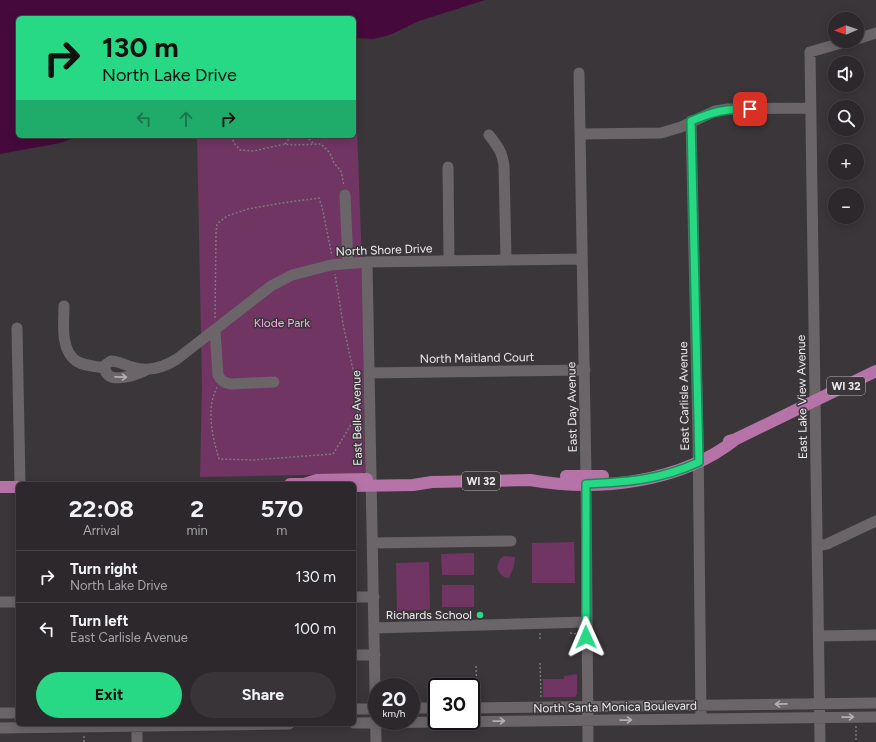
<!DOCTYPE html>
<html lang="en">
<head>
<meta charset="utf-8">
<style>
	:root { --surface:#2c282c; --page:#383438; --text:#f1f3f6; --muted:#a6a6a9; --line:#484448; --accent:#27d885 }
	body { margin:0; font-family:Figtree,sans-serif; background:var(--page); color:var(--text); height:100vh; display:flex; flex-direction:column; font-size:15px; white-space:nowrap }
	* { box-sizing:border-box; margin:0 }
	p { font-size:13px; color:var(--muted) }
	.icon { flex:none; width:22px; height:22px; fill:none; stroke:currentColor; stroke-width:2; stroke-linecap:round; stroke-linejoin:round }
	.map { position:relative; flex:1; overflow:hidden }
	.details { position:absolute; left:16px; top:482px; width:340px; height:244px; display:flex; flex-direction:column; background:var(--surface); border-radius:6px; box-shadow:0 2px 10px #0003,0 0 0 1px var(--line) }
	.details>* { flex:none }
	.banner { position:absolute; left:16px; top:16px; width:340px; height:122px; border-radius:6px; box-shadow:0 2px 10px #0003,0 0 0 1px var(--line); background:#27d885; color:#111; overflow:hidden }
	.needle { width:26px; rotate:268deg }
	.controls { position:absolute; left:828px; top:12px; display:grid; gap:8px }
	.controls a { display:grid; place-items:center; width:36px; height:36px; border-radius:50%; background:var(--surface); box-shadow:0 2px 10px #0003,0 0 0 1px var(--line); font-size:20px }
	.speed { position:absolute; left:368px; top:678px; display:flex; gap:8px; font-size:20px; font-weight:700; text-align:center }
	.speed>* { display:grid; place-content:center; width:52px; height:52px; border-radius:50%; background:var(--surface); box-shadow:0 2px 10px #0003,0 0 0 1px var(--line); line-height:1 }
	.speed small { font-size:10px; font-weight:400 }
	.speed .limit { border:2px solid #111; border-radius:6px; background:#fff; color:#111 }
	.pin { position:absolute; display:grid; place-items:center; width:34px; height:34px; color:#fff; margin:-17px; border-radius:8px; box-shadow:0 2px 6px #0006 }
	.me { position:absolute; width:44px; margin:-22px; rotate:359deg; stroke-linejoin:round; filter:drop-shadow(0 0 3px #0008) }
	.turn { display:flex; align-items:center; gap:14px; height:84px; padding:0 20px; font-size:18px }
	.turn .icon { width:52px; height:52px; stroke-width:2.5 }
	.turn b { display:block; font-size:28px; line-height:34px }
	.lanes { display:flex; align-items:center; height:38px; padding:0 20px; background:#0003; justify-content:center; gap:20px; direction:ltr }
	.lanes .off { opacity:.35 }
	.eta { display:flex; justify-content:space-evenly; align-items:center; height:68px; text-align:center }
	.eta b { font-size:24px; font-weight:700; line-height:28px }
	.primary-button { display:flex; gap:8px; margin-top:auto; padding:8px 20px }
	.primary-button a { flex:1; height:46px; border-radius:24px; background:var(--accent); color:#111; font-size:16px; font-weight:700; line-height:46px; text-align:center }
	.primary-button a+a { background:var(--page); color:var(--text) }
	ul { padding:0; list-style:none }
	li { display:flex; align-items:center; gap:12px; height:52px; padding:0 20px; border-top:1px solid var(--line) }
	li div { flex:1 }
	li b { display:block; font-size:15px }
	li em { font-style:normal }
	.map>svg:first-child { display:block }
	.green { fill:#703563 }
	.water { fill:#46093c }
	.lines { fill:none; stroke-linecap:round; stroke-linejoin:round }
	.path { stroke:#7c787b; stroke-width:1.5; stroke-dasharray:2 2; stroke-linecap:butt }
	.minor { stroke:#6b6569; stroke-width:11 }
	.major { stroke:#b673a7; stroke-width:12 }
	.oneway { stroke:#b4afb2 }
	.route-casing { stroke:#198c56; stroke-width:10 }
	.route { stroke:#27d885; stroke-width:7 }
	.poi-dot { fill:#27d885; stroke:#3b363a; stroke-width:1.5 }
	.labels { text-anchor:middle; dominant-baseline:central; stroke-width:3; stroke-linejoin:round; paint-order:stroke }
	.shield { fill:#3b363a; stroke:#b9b5b8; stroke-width:1 }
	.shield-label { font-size:11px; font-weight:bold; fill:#efecee }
	.street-label { font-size:12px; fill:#efecee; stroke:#3b363a }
	.park-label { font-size:12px; fill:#f6ace3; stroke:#3b363a }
	.poi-label { font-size:12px; fill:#efecee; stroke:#3b363a; text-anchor:end }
</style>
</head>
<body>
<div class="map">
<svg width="876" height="742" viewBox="0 0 876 742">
	<rect width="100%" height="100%" fill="#3b363a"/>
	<!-- green -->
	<path class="green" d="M354 50 362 262 365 472 361 474 200 477 202 385 197 136H354Z
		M574 542 575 583H532V543Z
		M474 553V575H442L441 554Z
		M504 556 515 557 514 566 509 578C502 578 499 573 497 567L500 559Z
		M429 562 430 610 397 611 396 563Z
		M474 585V607H442V585Z
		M577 674V694L575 697H543V679H564V676Z"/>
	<!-- water -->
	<path class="water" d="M0 0H485L419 21 390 35 373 39 354 38V18H18V136H80L60 143 0 154Z"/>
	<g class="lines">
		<!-- path -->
		<path class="path" d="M234 136 233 142 240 150 254 151 285 144 292 145 321 144 330 153 334 163 341 171 344 186
			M306 136 314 144
			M285 144 291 136
			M215 318 216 233 217 224 227 216 248 209 282 203 319 198 322 207 332 256
			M217 387C206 409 212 436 219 459L252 460 333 454 346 433 358 412 355 379 343 324 335 274
			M540 633V639
			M570 633 578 634
			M540 663 541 697
			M476 666 477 698
			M856 726V742
			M84 736V742"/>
		<!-- minor -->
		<path class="minor" d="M857 39 876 33
			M579 73 586 476 588 742
			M691 121 698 434 701 719
			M581 134 661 133 681 127 715 111 728 109 811 108
			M489 135C498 147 502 151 504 166L506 259
			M448 167 449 260
			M345 195 348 263
			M367 262 376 742
			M64 306C64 322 60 348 75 360 82 366 95 366 105 368
			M17 328 20 484
			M215 330 218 375C221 381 224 383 231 384L274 382
			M146 370C136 375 103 387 105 365L111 361C118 361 125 365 132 367 148 372 163 368 177 359L271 286 292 275 331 265 367 262 582 259
			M369 373 585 370
			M373 543 511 541
			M818 546 827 544 876 521
			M354 597H374
			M0 602H18
			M374 628 586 622
			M820 636 876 635
			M354 655H375
			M411 708H437
			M471 708 876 703
			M354 709H377
			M0 713H18
			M354 723 876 717
			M137 724V742
			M0 728 289 724
			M820 742 810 52 848 41"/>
		<!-- major -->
		<path class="major" d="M729 441 736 439 876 371
			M566 476H603
			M290 484H306
			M304 484 317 480 367 479
			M354 486 413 485 432 482 530 480C598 492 681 483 736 439
			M0 487H18"/>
	</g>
	<!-- one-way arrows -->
	<defs><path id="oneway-shaft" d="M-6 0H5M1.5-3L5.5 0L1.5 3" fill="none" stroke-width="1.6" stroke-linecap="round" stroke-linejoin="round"/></defs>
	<g class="oneway">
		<use href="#oneway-shaft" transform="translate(121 377) rotate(1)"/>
		<use href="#oneway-shaft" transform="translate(781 704) rotate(179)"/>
		<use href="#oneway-shaft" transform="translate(848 717) rotate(-1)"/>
		<use href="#oneway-shaft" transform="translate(626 720) rotate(-1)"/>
		<use href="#oneway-shaft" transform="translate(499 721) rotate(-1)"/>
	</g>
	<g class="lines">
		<!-- route casing -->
		<g class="route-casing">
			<path id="route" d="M586 637V484C628 482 660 480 699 462L691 121C715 111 724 109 750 109"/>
		</g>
		<!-- route -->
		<use href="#route" class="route"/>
	</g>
	<!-- markers -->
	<circle class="poi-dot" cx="480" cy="615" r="4"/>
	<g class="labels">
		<!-- shield labels -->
		<g class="shield">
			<rect x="827" y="377" width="38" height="18" rx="3"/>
			<rect x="462" y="472" width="38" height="18" rx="3"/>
		</g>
		<g class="shield-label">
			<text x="846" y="386">WI 32</text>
			<text x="481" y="481">WI 32</text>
		</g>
		<!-- street labels -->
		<g class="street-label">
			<text transform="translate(384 250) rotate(-2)">North Shore Drive</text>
			<text transform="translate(477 358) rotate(-1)">North Maitland Court</text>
			<text transform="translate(684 396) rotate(-91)">East Carlisle Avenue</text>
			<text transform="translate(802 397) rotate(-91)">East Lake View Avenue</text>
			<text transform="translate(572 407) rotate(-91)">East Day Avenue</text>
			<text transform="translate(357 418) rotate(-91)">East Belle Avenue</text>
			<text transform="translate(615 707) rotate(-1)">North Santa Monica Boulevard</text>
		</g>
		<!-- park labels -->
		<g class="park-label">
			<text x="282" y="323">Klode Park</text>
		</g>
		<!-- poi labels -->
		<g class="poi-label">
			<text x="472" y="615">Richards School</text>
		</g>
	</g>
</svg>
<div class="controls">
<a><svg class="needle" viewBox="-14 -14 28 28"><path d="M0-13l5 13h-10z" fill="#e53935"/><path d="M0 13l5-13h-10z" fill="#a6a6a9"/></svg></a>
<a><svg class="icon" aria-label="sound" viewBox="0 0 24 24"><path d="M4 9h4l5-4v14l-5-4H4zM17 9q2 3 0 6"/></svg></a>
<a><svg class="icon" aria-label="search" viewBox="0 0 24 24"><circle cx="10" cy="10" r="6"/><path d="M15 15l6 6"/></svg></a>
<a>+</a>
<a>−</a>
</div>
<div class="speed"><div>20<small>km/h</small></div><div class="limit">30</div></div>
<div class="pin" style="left:750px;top:109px;background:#d93025"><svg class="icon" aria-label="arrive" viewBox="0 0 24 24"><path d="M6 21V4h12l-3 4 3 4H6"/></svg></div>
<svg class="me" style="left:586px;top:637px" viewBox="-20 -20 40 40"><path d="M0-17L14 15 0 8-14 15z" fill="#27d885" stroke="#fff" stroke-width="4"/></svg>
<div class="banner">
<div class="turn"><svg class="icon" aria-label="right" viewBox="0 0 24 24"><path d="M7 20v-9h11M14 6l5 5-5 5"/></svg><div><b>130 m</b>North Lake Drive</div></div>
<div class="lanes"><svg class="icon off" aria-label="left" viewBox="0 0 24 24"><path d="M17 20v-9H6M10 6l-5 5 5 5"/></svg><svg class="icon off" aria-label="ahead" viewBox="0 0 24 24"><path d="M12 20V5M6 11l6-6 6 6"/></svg><svg class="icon" aria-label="right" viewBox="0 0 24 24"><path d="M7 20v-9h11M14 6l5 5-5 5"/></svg></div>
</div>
<section class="details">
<div class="eta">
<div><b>22:08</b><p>Arrival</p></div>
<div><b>2</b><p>min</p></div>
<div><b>570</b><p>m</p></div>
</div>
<ul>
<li><svg class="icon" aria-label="right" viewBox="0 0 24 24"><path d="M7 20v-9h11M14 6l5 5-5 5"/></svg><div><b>Turn right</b><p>North Lake Drive</p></div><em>130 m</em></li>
<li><svg class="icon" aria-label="left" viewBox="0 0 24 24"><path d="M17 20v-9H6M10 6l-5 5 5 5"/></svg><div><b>Turn left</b><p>East Carlisle Avenue</p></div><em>100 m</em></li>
</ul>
<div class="primary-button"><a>Exit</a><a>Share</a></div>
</section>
</div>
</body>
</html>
